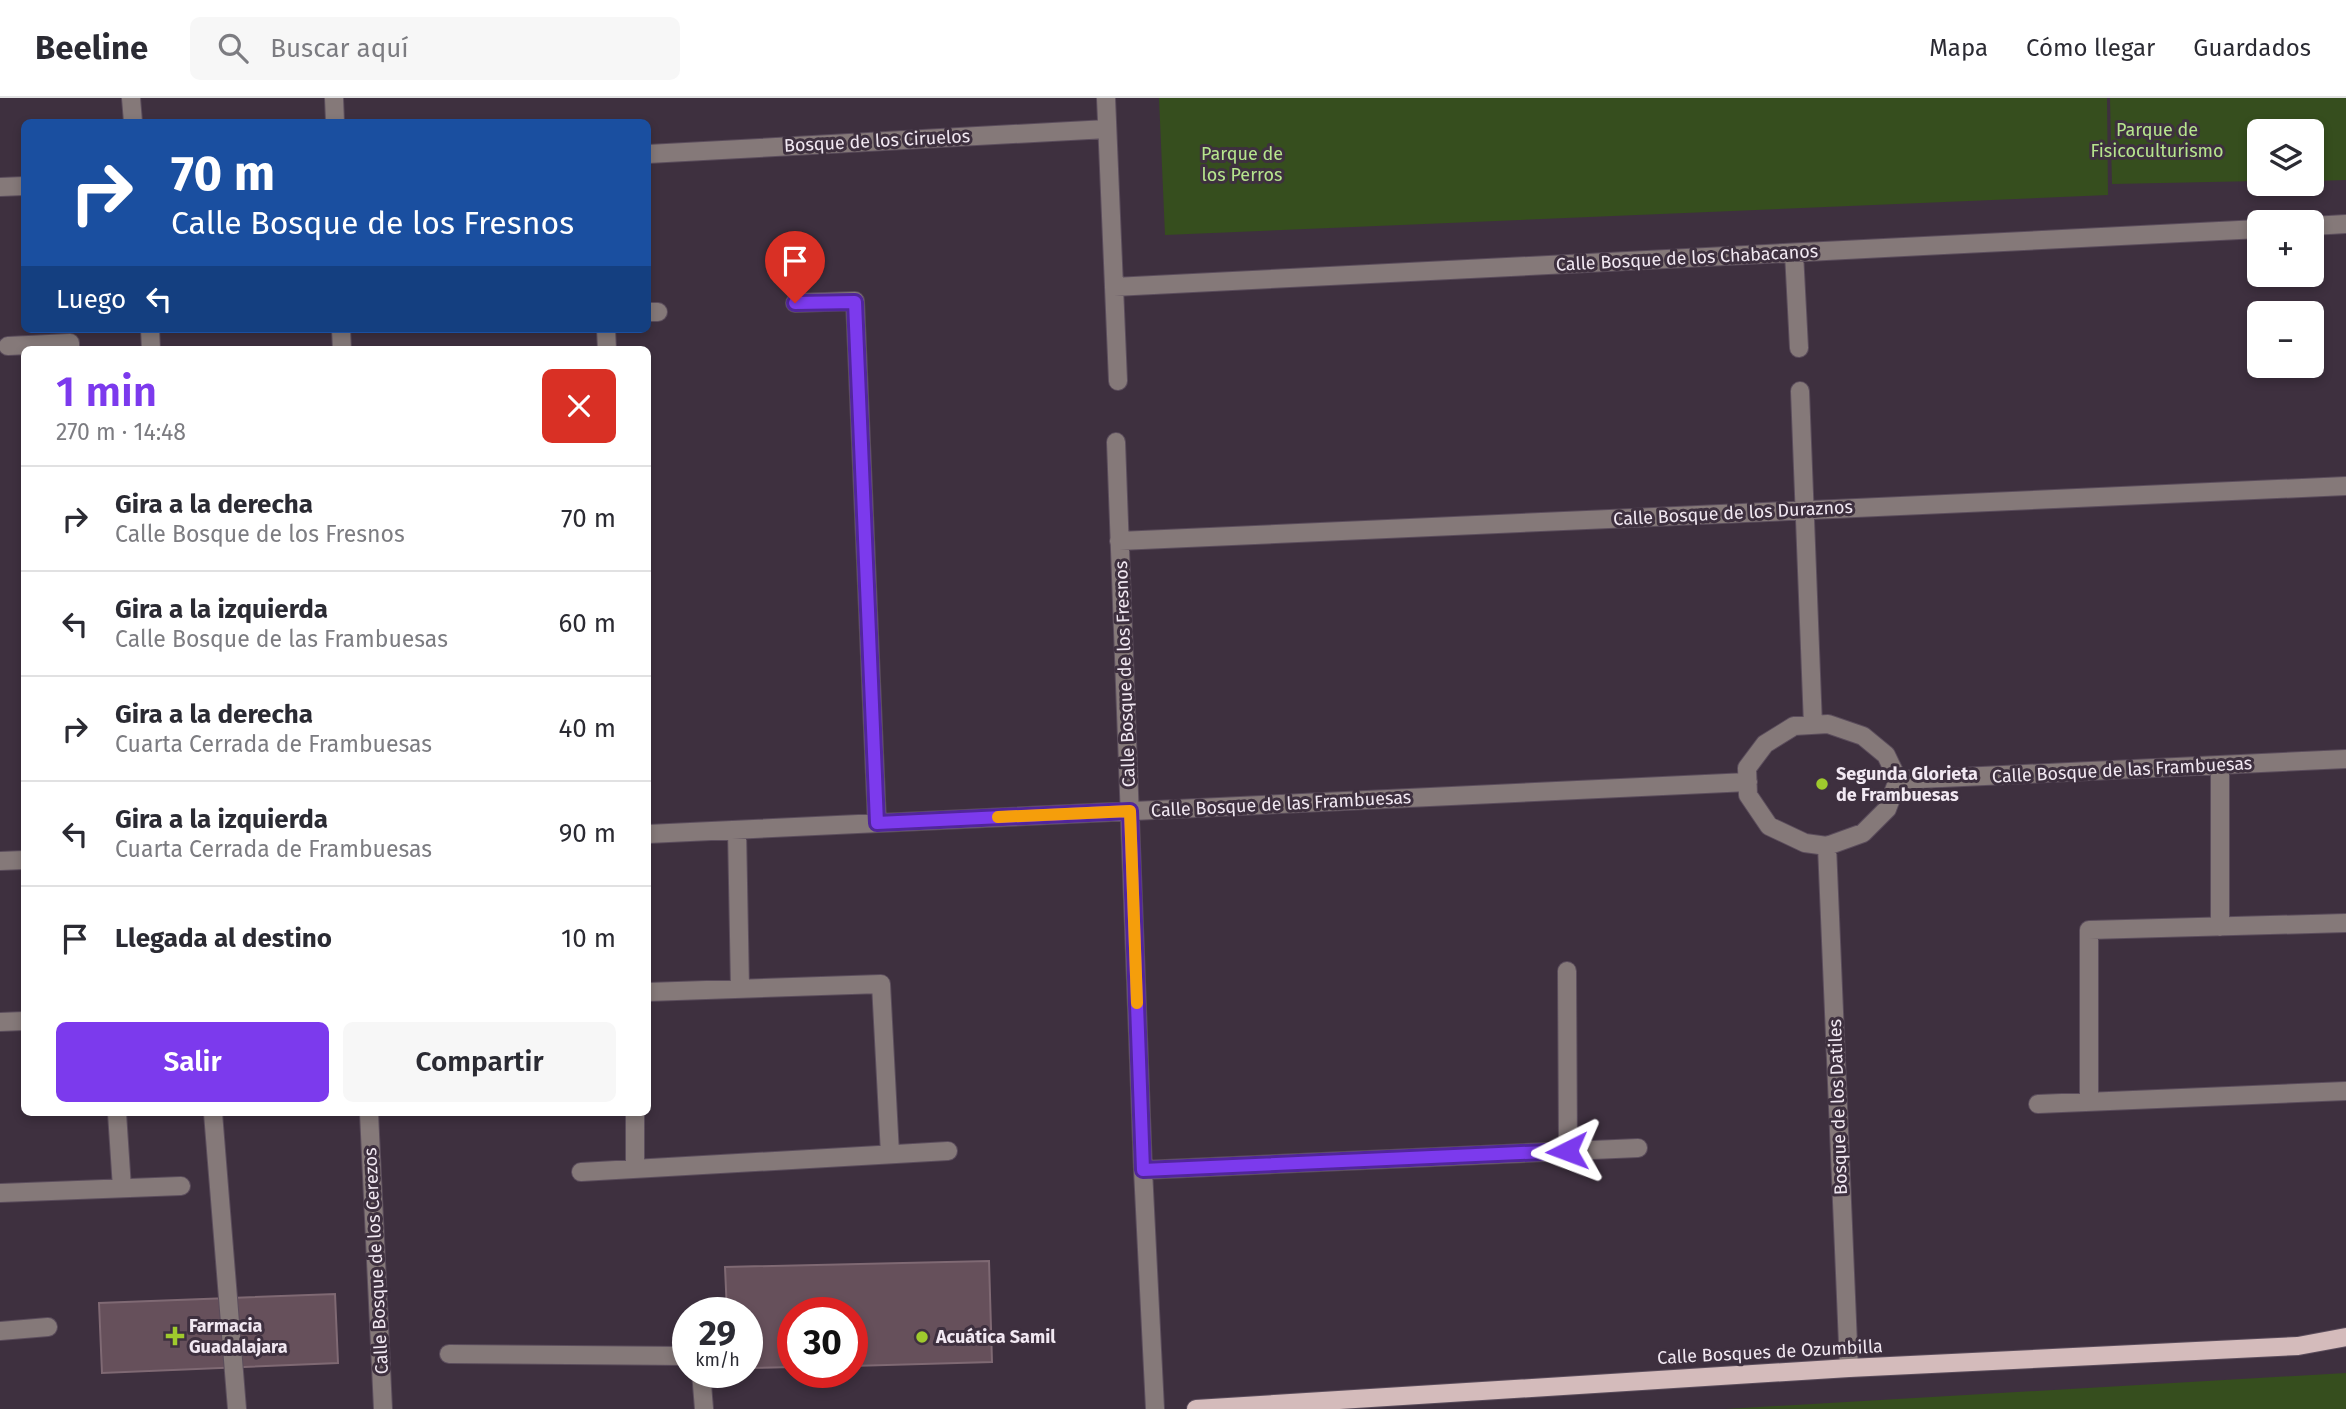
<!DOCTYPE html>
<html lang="es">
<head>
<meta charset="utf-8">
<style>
	:root { --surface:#fff; --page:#f7f7f7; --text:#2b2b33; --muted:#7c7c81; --line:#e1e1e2; --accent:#7c3aed }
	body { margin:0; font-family:"Fira Sans",sans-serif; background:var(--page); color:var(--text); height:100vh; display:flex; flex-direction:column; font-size:26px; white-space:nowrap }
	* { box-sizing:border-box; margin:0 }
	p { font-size:23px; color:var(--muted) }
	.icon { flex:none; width:38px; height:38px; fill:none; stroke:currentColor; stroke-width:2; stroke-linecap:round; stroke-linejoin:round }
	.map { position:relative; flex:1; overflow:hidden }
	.drawer { position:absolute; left:21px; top:248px; width:630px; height:770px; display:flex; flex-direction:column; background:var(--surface); border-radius:10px; box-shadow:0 4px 10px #0003 }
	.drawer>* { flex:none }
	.banner { position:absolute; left:21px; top:21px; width:630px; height:214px; border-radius:10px; box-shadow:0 4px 10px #0003; background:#1a4fa0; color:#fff; overflow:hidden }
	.controls { position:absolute; left:2247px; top:21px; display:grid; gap:14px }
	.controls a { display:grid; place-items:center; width:77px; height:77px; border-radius:10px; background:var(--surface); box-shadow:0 4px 10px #0003; font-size:35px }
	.speed { position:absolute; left:672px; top:1199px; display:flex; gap:14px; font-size:35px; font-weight:700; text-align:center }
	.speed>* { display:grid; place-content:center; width:91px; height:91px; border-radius:50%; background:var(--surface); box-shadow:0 4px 10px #0003; line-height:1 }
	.speed small { font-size:18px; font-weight:400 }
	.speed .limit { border:10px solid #d22; background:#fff; color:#111 }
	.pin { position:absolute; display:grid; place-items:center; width:60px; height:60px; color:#fff; margin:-72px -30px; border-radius:50% 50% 50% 0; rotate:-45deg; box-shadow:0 0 7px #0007 }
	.pin .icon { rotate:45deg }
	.me { position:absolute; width:77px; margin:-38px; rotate:267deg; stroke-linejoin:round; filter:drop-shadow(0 0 5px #0008) }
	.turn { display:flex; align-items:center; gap:24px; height:147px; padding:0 35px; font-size:32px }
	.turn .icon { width:91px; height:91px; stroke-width:2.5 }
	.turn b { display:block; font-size:49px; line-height:60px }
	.then { display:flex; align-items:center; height:66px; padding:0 35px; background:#0003; gap:14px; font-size:26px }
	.round { display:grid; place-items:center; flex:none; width:74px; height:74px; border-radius:10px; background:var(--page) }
	.summary { display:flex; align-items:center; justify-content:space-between; height:119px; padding:0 35px }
	h1 { font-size:42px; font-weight:600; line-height:52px; color:var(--accent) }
	.action { display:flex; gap:14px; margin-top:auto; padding:14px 35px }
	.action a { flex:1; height:80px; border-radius:10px; background:var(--accent); color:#fff; font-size:28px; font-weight:600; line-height:80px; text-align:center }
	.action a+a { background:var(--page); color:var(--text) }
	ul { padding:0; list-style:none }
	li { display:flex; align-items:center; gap:21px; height:105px; padding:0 35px; border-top:2px solid var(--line) }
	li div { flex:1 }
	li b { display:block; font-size:26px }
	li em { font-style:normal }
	header { display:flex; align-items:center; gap:42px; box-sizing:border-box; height:98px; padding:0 35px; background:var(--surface); border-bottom:2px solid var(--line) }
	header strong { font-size:33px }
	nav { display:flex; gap:38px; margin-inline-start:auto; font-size:24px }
	.search { width:490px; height:63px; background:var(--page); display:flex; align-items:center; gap:18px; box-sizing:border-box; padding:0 24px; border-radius:10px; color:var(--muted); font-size:26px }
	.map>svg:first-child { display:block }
	.green { fill:#364e1e }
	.building { fill:#66505b; stroke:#7f6973; stroke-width:2 }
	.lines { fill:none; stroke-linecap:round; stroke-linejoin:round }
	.minor-casing { stroke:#5b4d5c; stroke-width:20 }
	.major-casing { stroke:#5b4d5c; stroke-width:20 }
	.minor { stroke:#857979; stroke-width:18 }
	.major { stroke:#d4bbbb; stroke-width:18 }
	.route-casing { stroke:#51269a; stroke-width:18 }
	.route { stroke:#7c3aed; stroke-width:12 }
	.slow { stroke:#f59e0b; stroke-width:12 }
	.poi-dot { fill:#9fca2d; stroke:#3e303f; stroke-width:2.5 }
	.labels { text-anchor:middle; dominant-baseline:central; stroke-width:6; stroke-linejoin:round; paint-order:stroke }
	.park-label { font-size:18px; fill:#b6e58d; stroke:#3e303f }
	.street-label { font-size:18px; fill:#f1e8f2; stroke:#3e303f }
	.poi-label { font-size:18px; font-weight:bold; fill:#f1e8f2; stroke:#3e303f; text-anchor:start }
</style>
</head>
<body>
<header>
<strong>Beeline</strong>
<div class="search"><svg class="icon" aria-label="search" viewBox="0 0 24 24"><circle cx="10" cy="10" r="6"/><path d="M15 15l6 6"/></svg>Buscar aquí</div>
<nav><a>Mapa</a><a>Cómo llegar</a><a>Guardados</a></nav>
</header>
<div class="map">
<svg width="2346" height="1311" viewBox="0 0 2346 1311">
	<rect width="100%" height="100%" fill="#3e303f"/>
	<!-- green -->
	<path class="green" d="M1159 0H2107L2108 97 1165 137Z
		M2110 0H2346V82L2312 83V33H2259V83L2112 86Z
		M2346 1275V1311H1725Z"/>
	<!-- building -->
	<path class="building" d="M989 1163 992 1264 852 1268V1214H793V1269L747 1270V1214H727L725 1169Z
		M335 1196 338 1265 102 1275 99 1205Z"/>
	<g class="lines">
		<!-- minor casing -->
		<g class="minor-casing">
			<path id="minor" d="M131 0 133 24
				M334 0 335 24
				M1106 0 1118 283
				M648 56 1107 31
				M0 89 24 88
				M2312 128 2346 126
				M1794 155 1799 250
				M1114 189 2259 131
				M795 205 855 203 877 725
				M648 214H658
				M150 231 151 252
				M341 231 342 252
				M606 231 607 252
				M8 248 70 245V252
				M1800 293 1813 627
				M1116 344 1143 1072 1155 1311
				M1119 443 2346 388
				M1828 626 1863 638 1886 657 1898 682 1887 711 1863 735 1827 748 1805 745 1769 728 1748 697 1747 670 1765 646 1794 628Z
				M1898 682 2346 661
				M737 732 740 891
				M648 736 1748 684
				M1827 748 1849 1270
				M0 763 24 762
				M2220 829V667
				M1567 873 1568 1053
				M648 894 881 886 890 1056
				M0 924 24 923
				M2089 1003V832L2346 825
				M2038 1006 2346 993
				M117 1015 122 1090
				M213 1015 237 1311
				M369 1015 383 1311
				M635 1015V1071
				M1143 1072 1638 1050
				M581 1074 948 1053
				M0 1095 181 1088
				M0 1233 48 1229
				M449 1256 688 1258
				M701 1274 704 1311"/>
		</g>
		<!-- major casing -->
		<g class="major-casing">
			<path id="major" d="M1196 1311 1849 1270 2298 1248 2346 1239"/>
		</g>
		<!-- minor -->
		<use href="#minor" class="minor"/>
		<!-- major -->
		<use href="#major" class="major"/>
	</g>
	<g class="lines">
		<!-- route casing -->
		<g class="route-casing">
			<path id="route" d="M795 205 855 204 877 725 1130 713 1143 1072 1567 1053"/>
		</g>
		<!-- route -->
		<use href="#route" class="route"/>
		<!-- slow -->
		<path class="slow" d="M998 719 1130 713 1137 905"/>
	</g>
	<!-- markers -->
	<g class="poi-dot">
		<circle cx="1822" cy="686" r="7"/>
		<path d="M171.5 1227.5h7v7h7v7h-7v7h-7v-7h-7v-7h7z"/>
		<circle cx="922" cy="1239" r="7"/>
	</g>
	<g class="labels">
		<!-- park labels -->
		<g class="park-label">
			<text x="2157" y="32">Parque de<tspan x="2157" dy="21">Fisicoculturismo</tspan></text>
			<text x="1242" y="56">Parque de<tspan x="1242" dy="21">los Perros</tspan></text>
		</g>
		<!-- street labels -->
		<g class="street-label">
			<text transform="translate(877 43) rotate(-3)">Bosque de los Ciruelos</text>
			<text transform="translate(1687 160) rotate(-3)">Calle Bosque de los Chabacanos</text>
			<text transform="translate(1733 415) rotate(-3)">Calle Bosque de los Duraznos</text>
			<text transform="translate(1125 576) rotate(-92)">Calle Bosque de los Fresnos</text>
			<text transform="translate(2122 672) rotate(-3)">Calle Bosque de las Frambuesas</text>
			<text transform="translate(1281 706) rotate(-3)">Calle Bosque de las Frambuesas</text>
			<text transform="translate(1838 1009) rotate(-92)">Bosque de los Datiles</text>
			<text transform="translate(376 1163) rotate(-93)">Calle Bosque de los Cerezos</text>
			<text transform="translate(1770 1254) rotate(-3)">Calle Bosques de Ozumbilla</text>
		</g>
		<!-- poi labels -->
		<g class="poi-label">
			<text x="1836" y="676">Segunda Glorieta<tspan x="1836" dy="21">de Frambuesas</tspan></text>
			<text x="189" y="1228">Farmacia<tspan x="189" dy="21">Guadalajara</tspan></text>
			<text x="936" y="1239">Acuática Samil</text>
		</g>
	</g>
</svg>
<div class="controls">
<a><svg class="icon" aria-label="layers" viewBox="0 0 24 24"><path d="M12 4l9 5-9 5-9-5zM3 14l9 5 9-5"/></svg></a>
<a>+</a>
<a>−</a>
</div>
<div class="speed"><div>29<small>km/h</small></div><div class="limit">30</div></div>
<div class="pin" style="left:795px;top:205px;background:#d93025"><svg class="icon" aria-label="arrive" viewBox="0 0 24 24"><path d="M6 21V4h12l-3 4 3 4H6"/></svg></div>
<svg class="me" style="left:1567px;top:1053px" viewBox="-20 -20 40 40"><path d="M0-17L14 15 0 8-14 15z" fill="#7c3aed" stroke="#fff" stroke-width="4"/></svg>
<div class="banner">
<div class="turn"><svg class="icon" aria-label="right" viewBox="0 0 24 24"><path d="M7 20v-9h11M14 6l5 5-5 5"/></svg><div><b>70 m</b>Calle Bosque de los Fresnos</div></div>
<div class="then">Luego<svg class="icon" aria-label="left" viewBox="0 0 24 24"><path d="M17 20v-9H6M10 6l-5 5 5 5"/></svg></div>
</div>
<section class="drawer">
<div class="summary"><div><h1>1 min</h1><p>270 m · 14:48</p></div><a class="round" style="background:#d93025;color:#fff"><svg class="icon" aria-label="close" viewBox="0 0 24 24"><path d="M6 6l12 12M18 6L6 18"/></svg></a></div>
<ul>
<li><svg class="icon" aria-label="right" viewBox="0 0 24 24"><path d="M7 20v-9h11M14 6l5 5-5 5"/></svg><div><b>Gira a la derecha</b><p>Calle Bosque de los Fresnos</p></div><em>70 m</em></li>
<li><svg class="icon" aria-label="left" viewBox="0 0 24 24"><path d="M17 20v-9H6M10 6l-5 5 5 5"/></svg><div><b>Gira a la izquierda</b><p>Calle Bosque de las Frambuesas</p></div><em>60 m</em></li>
<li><svg class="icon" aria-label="right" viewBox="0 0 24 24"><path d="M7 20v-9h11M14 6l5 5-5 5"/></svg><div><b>Gira a la derecha</b><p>Cuarta Cerrada de Frambuesas</p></div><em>40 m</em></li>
<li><svg class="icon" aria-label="left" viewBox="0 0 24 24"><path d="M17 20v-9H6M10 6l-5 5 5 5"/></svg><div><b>Gira a la izquierda</b><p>Cuarta Cerrada de Frambuesas</p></div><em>90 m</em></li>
<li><svg class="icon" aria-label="arrive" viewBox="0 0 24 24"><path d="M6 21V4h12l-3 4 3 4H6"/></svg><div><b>Llegada al destino</b></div><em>10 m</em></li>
</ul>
<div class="action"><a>Salir</a><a>Compartir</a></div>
</section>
</div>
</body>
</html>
